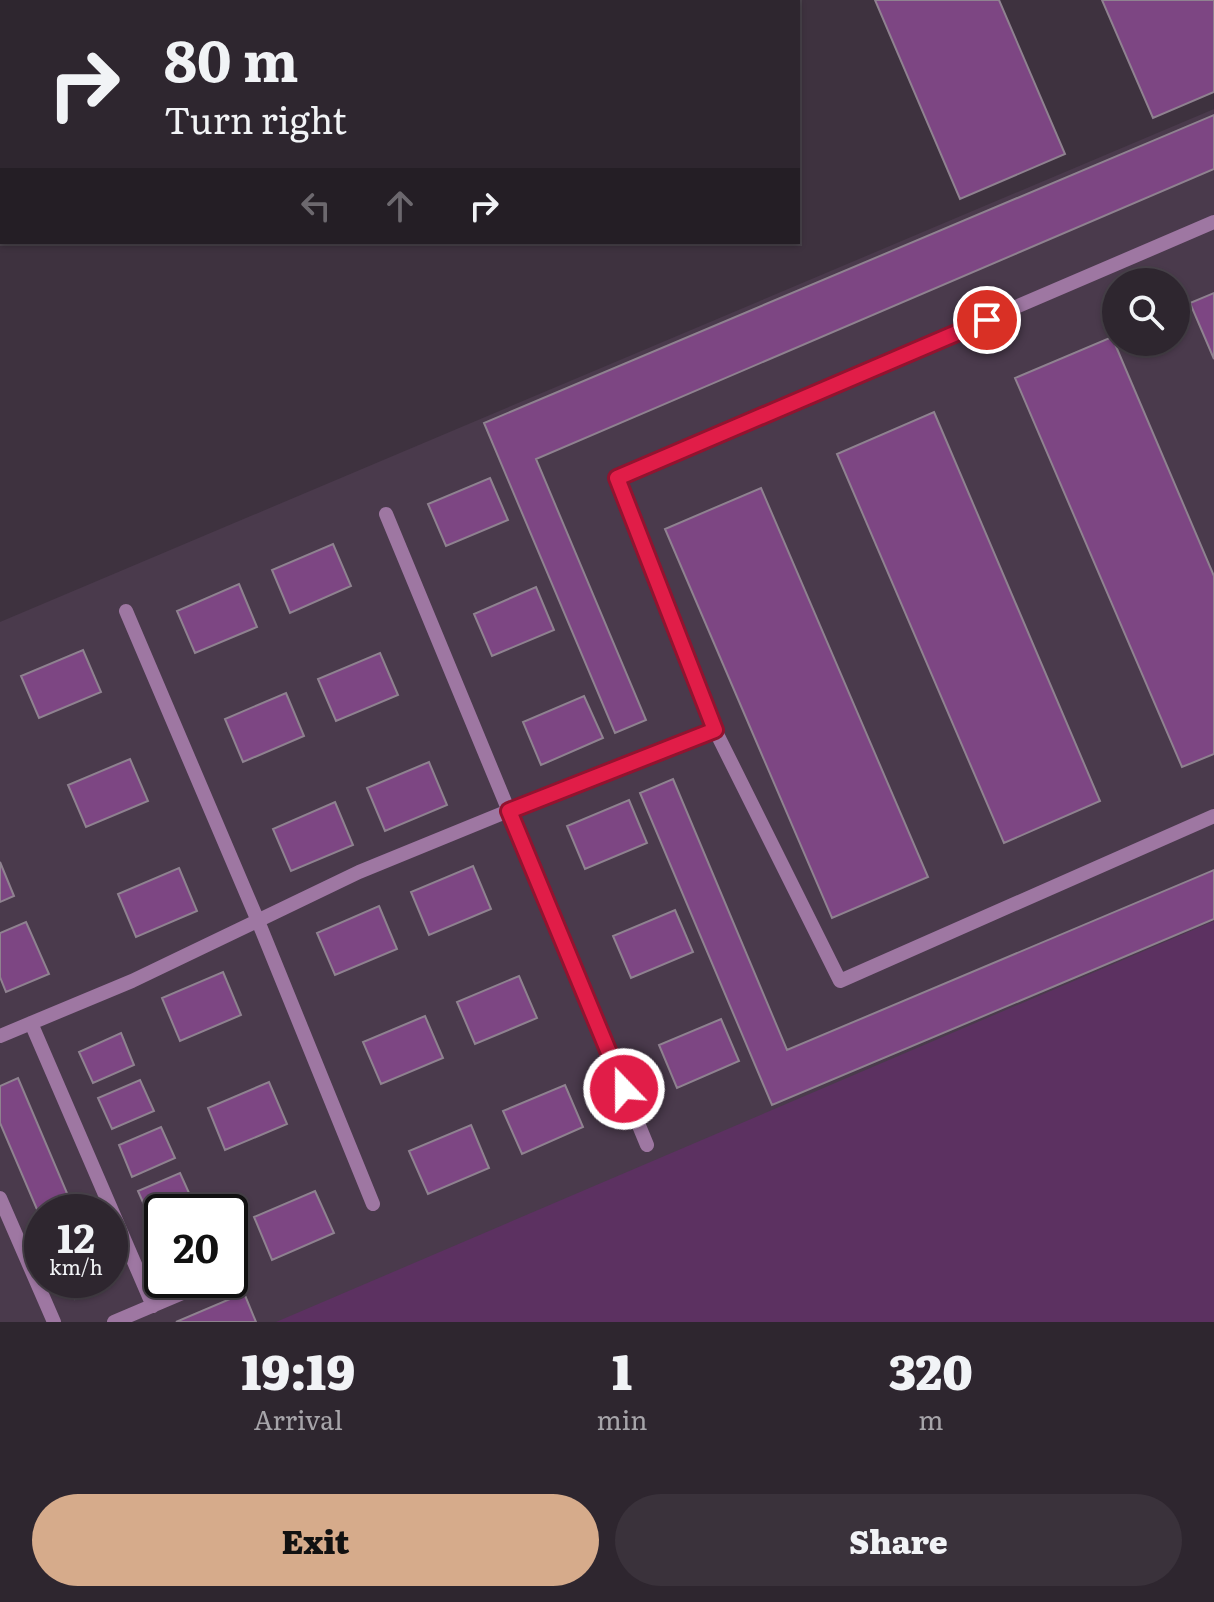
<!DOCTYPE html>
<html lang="en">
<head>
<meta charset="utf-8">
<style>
	:root { --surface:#2e262f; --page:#3a323b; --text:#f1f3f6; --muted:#a7a5aa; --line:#49434b; --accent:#d6ab8b }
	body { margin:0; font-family:Literata,serif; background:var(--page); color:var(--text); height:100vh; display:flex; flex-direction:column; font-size:30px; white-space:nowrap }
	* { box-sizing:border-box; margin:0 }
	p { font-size:26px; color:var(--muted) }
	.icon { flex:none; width:44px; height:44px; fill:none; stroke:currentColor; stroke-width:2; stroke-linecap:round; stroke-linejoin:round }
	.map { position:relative; height:1322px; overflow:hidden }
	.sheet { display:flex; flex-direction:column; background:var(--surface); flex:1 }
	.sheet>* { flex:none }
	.banner { position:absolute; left:0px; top:0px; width:800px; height:244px; box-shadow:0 2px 6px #0004,0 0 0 2px var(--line); background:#2e262f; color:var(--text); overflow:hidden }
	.controls { position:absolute; left:1102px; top:268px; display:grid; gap:16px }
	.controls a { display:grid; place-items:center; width:88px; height:88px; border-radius:50%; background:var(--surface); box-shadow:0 2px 6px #0004,0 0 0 2px var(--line); font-size:40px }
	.speed { position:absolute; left:24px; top:1194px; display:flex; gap:16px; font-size:40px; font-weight:700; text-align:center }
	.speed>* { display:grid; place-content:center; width:104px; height:104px; border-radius:50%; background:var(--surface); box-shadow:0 2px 6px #0004,0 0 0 2px var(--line); line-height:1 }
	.speed small { font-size:20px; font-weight:400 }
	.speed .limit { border:4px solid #111; border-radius:12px; background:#fff; color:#111 }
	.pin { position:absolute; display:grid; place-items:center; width:68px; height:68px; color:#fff; margin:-34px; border:4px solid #fff; border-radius:50%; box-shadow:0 2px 8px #0007 }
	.me { position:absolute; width:88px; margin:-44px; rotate:338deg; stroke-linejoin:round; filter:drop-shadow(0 0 6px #0008) }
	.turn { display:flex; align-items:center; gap:28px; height:168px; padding:0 32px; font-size:36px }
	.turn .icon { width:104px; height:104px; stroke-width:2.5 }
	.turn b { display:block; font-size:56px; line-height:68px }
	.lanes { display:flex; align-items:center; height:76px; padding:0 32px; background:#0003; justify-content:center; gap:40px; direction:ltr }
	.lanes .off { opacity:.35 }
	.eta { display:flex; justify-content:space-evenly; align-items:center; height:136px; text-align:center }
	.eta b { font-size:48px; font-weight:800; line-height:56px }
	.cta { display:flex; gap:16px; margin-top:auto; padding:16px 32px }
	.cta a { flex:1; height:92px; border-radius:48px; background:var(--accent); color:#111; font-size:32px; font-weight:800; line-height:92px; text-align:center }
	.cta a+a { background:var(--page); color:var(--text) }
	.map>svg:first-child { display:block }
	.built { fill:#4a3a4c; fill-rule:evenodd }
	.green { fill:#5c3161 }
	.building { fill:#7d4683; stroke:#8f8290; stroke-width:2 }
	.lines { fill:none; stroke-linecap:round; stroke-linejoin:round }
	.service { stroke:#9e77a2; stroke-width:14 }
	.route-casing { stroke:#92132f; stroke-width:20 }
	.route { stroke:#e11d48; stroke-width:14 }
</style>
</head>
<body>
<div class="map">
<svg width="1214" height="1322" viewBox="0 0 1214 1322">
	<rect width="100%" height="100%" fill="#3e323f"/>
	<!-- built -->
	<path class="built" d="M1214 109V927L283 1322H0V622ZM1116 282H1176V342H1116ZM42 1212H110V1280H42ZM162 1212H230V1280H162Z"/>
	<!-- green -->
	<path class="green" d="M1214 921V1322H276Z"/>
	<!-- building -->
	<path class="building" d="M875 0H999L1065 154 960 199Z
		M1102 0H1214V92L1153 118Z
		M1214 115V169L536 459 646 720 615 733 484 423Z
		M1214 293V359L1190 303Z
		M1112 337 1214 576V754L1182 767 1015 378Z
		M934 412 1100 801 1004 843 837 454Z
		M490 478 508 520 446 546 428 504Z
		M761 488 928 877 832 918 665 529Z
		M333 544 351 586 290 613 272 570Z
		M239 584 257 627 195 653 177 611Z
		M536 587 554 630 492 656 474 614Z
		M83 650 101 692 39 718 21 676Z
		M380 653 398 695 336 721 318 679Z
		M286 693 304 736 243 762 225 719Z
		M584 696 603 738 541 765 523 722Z
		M130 759 148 801 86 827 68 785Z
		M429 762 447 805 385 831 367 788Z
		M673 779 787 1050 1214 870V919L772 1105 640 793Z
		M629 800 647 843 585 869 567 826Z
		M335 802 353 845 291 871 273 829Z
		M0 862 14 896 0 902Z
		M473 866 491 909 429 935 411 892Z
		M179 868 197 911 136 937 118 894Z
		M379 906 397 949 335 975 317 933Z
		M675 910 693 952 631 978 613 936Z
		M26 922 49 974 6 992 0 977V933Z
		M223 972 241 1015 180 1041 162 998Z
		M519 976 537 1018 475 1044 457 1002Z
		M425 1016 443 1058 381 1084 363 1042Z
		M721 1019 739 1061 677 1088 659 1045Z
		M121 1033 134 1065 93 1083 79 1052Z
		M18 1078 75 1212H42V1221L0 1123V1086Z
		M140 1080 154 1111 112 1129 98 1098Z
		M269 1082 287 1124 225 1150 208 1108Z
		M565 1085 583 1127 522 1154 503 1111Z
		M471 1125 489 1168 428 1194 409 1151Z
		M161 1127 175 1158 132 1177 119 1145Z
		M180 1173 194 1204 177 1212H162V1218L152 1223 138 1191Z
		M315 1191 334 1233 272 1260 254 1217Z
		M67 1280H105L107 1285 75 1299Z
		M244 1293 256 1322H176Z"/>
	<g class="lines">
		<!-- service -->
		<path class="service" d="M1214 222 617 478 715 730 840 981 1214 816
			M386 514 647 1145
			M126 611 258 921 373 1204
			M31 1023 153 1306
			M0 1036 132 981 359 872 638 758 715 730
			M0 1198 54 1322
			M114 1322 213 1280"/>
	</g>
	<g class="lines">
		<!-- route casing -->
		<g class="route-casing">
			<path id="route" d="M624 1089 509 811 715 730 617 478 987 320"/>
		</g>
		<!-- route -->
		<use href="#route" class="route"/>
	</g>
</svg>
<div class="controls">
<a><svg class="icon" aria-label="search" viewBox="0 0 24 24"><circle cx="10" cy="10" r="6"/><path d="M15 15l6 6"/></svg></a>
</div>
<div class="speed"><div>12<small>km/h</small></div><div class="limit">20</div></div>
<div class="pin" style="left:987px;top:320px;background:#d93025"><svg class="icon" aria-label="arrive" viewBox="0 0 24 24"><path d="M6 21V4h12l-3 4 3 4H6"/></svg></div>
<svg class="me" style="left:624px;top:1089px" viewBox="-20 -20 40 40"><circle r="17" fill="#e11d48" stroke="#fff" stroke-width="3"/><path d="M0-11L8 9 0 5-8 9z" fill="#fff"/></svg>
<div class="banner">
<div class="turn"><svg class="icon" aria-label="right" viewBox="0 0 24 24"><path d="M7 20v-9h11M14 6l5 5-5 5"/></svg><div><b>80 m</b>Turn right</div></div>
<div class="lanes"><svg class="icon off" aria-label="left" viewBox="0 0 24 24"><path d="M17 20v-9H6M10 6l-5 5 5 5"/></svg><svg class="icon off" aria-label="ahead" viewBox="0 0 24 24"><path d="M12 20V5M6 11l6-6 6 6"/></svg><svg class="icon" aria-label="right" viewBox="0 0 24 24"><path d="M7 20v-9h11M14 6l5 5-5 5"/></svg></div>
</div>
</div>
<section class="sheet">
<div class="eta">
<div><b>19:19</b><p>Arrival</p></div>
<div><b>1</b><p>min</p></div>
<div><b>320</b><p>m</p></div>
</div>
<div class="cta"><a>Exit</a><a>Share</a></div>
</section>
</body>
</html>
